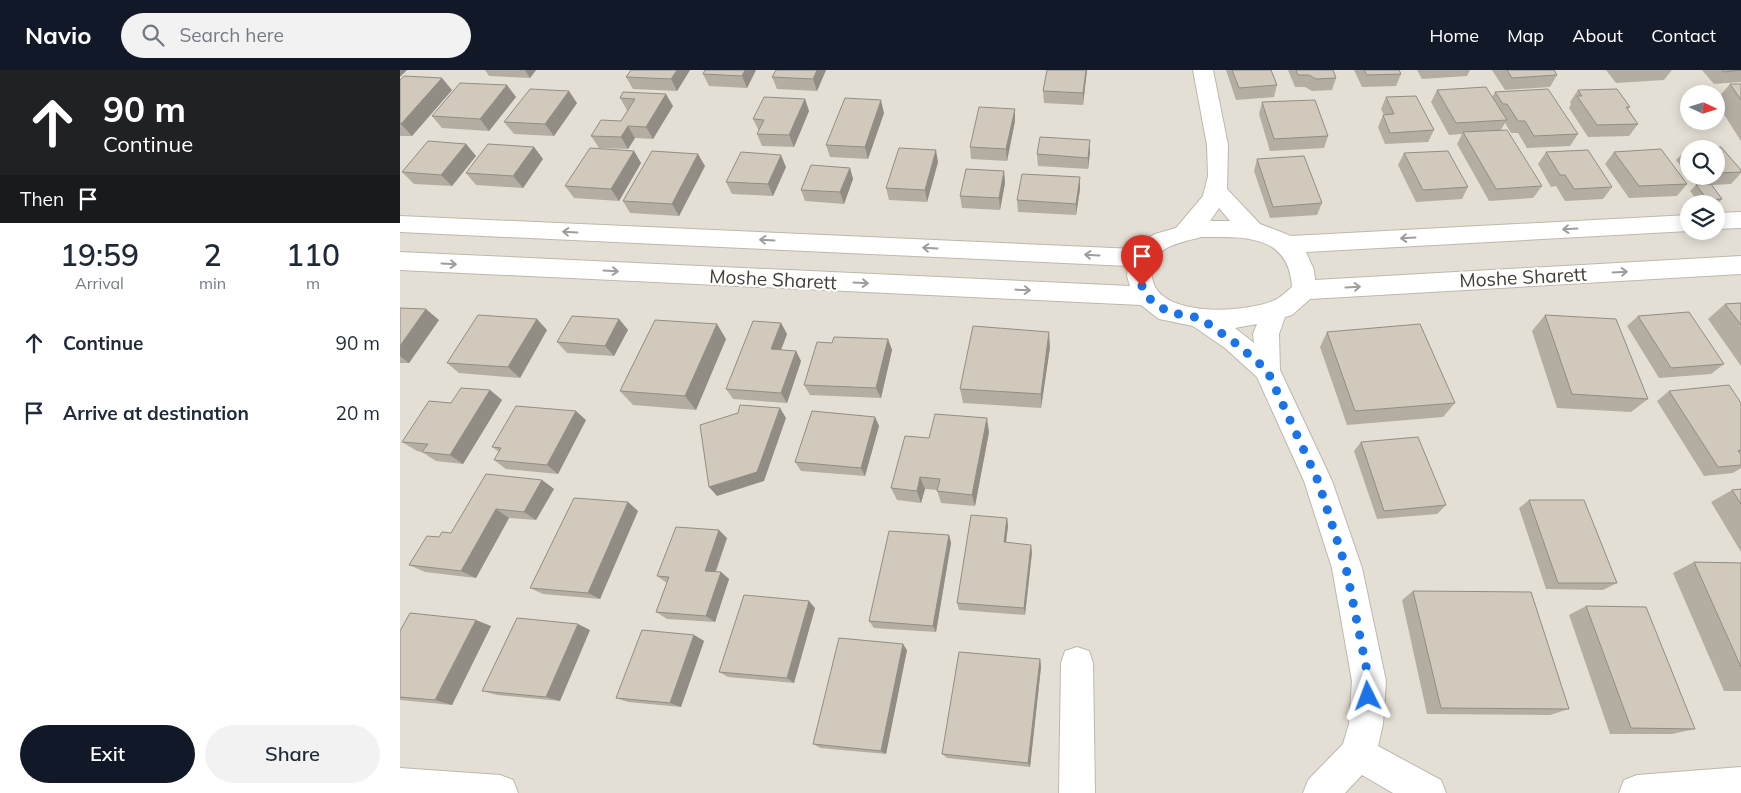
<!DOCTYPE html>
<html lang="en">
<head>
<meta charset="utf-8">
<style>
	:root { --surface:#fff; --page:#f2f2f3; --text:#1f2937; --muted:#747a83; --accent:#111827 }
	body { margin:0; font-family:Mulish,sans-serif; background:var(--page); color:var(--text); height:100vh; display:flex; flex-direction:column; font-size:19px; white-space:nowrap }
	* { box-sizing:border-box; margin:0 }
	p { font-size:16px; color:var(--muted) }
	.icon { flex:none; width:28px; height:28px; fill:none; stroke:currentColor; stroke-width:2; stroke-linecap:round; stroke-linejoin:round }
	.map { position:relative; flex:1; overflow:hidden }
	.sheet { display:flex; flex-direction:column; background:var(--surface); width:400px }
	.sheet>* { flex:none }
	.banner { background:#202124; color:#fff; overflow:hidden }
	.needle { width:32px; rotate:94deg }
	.tools { position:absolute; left:1280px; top:15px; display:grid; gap:10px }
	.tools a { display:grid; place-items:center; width:45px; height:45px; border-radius:50%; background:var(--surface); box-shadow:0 2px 12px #0003; font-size:25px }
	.pin { position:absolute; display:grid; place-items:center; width:42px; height:42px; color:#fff; margin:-51px -21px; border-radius:50% 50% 50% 0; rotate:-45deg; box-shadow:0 0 5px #0007 }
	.pin .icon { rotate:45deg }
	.me { position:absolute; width:55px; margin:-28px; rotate:357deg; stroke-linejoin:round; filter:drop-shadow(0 0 4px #0008) }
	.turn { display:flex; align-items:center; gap:18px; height:105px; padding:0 20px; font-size:22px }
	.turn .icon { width:65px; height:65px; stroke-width:2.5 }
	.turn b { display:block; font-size:35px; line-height:42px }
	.then { display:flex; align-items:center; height:48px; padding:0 20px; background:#0003; gap:10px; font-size:19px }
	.eta { display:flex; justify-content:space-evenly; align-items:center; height:85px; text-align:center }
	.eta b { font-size:30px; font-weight:600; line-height:35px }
	.primary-button { display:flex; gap:10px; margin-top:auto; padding:10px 20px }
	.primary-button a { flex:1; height:58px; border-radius:30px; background:var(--accent); color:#fff; font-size:20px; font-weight:600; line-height:58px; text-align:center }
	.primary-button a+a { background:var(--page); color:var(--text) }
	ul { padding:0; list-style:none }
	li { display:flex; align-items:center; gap:15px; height:70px; padding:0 20px }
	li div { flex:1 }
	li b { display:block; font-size:19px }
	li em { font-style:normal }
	header { display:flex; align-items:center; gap:30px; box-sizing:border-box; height:70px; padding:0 25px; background:var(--accent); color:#fff }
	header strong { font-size:24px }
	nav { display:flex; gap:28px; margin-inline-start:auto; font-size:18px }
	.search { width:350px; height:45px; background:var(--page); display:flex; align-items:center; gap:12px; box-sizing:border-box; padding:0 18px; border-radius:28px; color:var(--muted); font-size:19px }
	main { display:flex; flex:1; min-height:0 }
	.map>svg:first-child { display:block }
	.residential { fill:#e4dfd4; fill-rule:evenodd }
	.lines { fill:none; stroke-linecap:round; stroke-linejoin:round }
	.minor-casing { stroke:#beb8ac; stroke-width:2 }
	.minor { fill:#fff; fill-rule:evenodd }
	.wall { fill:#b4ada2; fill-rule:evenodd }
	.shaded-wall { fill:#928d84 }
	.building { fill:#d1c9bc; stroke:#928d84 }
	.oneway { stroke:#a19e9a }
	.route { stroke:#1a73e8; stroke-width:9; stroke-dasharray:0 16.2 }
	.labels { text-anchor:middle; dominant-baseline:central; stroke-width:4.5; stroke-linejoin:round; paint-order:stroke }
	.street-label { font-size:19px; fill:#433e35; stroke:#fff }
</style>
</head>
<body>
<header>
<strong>Navio</strong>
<div class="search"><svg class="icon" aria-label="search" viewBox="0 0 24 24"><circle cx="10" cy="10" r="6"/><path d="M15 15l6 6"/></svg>Search here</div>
<nav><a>Home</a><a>Map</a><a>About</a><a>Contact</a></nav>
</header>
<main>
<section class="sheet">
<div class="banner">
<div class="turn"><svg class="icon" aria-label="ahead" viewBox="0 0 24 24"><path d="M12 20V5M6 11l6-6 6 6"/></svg><div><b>90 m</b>Continue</div></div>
<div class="then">Then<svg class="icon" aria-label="arrive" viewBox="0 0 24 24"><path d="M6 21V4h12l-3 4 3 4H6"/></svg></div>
</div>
<div class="eta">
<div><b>19:59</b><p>Arrival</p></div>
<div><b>2</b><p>min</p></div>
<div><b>110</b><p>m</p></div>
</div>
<ul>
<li><svg class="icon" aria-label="ahead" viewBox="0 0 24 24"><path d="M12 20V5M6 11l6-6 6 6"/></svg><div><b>Continue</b></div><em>90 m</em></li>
<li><svg class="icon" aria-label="arrive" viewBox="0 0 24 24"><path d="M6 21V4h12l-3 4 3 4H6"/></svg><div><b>Arrive at destination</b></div><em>20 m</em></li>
</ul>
<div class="primary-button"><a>Exit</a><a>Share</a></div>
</section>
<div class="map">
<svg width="1341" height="723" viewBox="0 0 1341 723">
	<rect width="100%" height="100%" fill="#f1eee5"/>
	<!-- residential -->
	<path class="residential" d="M0 0H1341V723H0ZM1289 24H1316V51H1289ZM1289 79H1316V106H1289ZM1289 134H1316V161H1289Z"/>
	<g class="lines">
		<!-- minor casing -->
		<g class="minor-casing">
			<path id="minor" d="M793 0H813L828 75 827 119 860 154 891 166 1289 145V161L906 182 914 200 915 210 1341 186V204L910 229 892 245 885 247 879 264 880 300 932 411 962 498 986 611 983 654 978 676 1041 710 1046 723H993L962 705 945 723H903L908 710 943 674 949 654 952 611 932 498 904 411 857 307 825 278 793 256 759 249 741 235 0 200V182L730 216 727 206 728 196 0 162V146L735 179 744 170 755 164 776 158 803 126 808 106 807 75ZM819 138 830 151H810ZM801 167C842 167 889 163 892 217 887 221 882 226 877 229 849 244 747 250 752 200 752 192 754 186 762 181 773 173 788 171 801 167ZM857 254 853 264 854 273 835 258Z
				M1341 142V158L1316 159V143Z
				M677 577 689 581 693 593 695 723H659L661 593 665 581Z
				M1341 697V723H1219L1224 710 1237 705Z
				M0 698 100 705 113 710 118 723H0Z"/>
		</g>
		<!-- minor -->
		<use href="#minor" class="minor"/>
	</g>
	<!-- wall -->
	<path class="wall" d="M85 0H136L130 8 89 6Z
		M290 0 277 21 233 19 226 7Z
		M356 0 347 18 309 16 303 4Z
		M426 0 417 21 377 19 372 7Z
		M647 0H687L683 35 644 33 643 21Z
		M826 0H871L877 15 874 27 836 30Z
		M888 0H933L936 8 932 20 912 21 905 17H895Z
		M954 0H999L1001 4 996 16 962 17Z
		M1017 0H1070L1067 6 1022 9Z
		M1092 0H1154L1157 5 1150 17 1105 20Z
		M1206 0H1272L1264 10 1216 13Z
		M1302 0H1341V12L1314 14Z
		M0 10 52 20 12 66H0Z
		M1330 14H1341V71L1316 32V30Z
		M1037 20 1092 27 1095 22 1178 64 1170 76 1127 78 1118 63H1111L1105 53 1101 60 1142 116 1133 128 1089 131 1057 74 1062 64 1049 65 1031 32Z
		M1178 20 1230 37 1228 39 1238 54 1229 66 1188 67 1169 38 1171 34 1170 32Z
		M223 22 273 36 253 69 235 68 228 79 199 78 191 66 221 51 228 40H227L220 28Z
		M116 27 89 61 42 58 32 46Z
		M986 27 1034 60 1028 72 985 74 978 57 983 45H984L981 39Z
		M405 29 409 41 394 77 362 76 357 64 359 61 353 49Z
		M862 32 928 66 924 78 870 81 859 44Z
		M177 33 154 66 114 64 104 52Z
		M484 43 468 89 430 87 426 75Z
		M615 51 607 91 571 89 570 77Z
		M690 70V82L688 99 638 96 637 84Z
		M66 74 76 86 52 116 14 114 2 102Z
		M134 77 143 89 123 118 76 115 66 103Z
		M1321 77 1341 100V103L1331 114 1312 115 1322 129 1316 135V134H1300L1290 121 1296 115 1276 90 1287 79ZM1289 79H1316V106H1289Z
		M234 81 241 93 219 131 174 128 165 116Z
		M1146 82 1212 117 1203 129 1165 131 1156 116 1151 117 1138 94Z
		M1214 82 1287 114 1277 126 1229 128 1205 94Z
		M1004 83 1068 117 1062 129 1016 132 998 95Z
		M857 89 922 133 917 145 870 148 854 101Z
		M538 92 527 132 489 130 486 118Z
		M305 96 279 146 230 143 223 131Z
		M386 97 373 126 332 124 326 112Z
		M450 98 453 109 444 134 405 131 401 120Z
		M604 101 605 113 600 140 562 138 560 126Z
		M680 119 676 145 618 142 617 130Z
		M1341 233V296L1308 249 1325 234Z
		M0 238 39 250 9 293H0Z
		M1145 245 1248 329 1231 342 1157 338 1132 261Z
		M1238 246 1324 294 1311 304 1259 308 1227 256Z
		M219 249 228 260 214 286 167 283 157 272Z
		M381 253 387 264 381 280 396 281 401 291 387 333 333 329 326 319Z
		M147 260 120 308 59 303 47 293Z
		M927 262 1055 333 1043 347 947 355 920 277Z
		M326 269 296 340 233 335 220 321Z
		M488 269 492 280 481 328 410 325 404 315 432 273Z
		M650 277 641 338 563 333 560 319Z
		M90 320 102 330 63 394 36 391 22 382 17 381 2 372 51 333Z
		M1269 321 1341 333V398L1333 403 1304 406 1257 331Z
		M475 347 479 356 465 406 401 401 395 392Z
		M186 350 158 404 106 399 94 390 99 382 92 377Z
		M589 362 575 436 541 433 537 420 525 419 521 433 497 430 491 418 529 368Z
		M961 372 1046 435 1037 444 977 449 954 381Z
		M142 410 154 419 136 450 109 448 76 508 25 502 9 495 39 467 51 463Z
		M1341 419V482L1311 432 1332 420Z
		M1129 430 1217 513 1203 520 1146 519 1119 438Z
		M228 432 238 441 200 529 143 524 130 518Z
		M607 448 608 456 606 472 632 482 625 545 559 540 557 533Z
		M549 465 551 473 536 562 474 558 469 551Z
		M327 468 316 502H321L329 509 315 552 267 549 256 542 267 513 257 506Z
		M1294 492 1341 493V621H1324L1273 503Z
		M1013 521 1169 639 1150 645 1027 644 1002 530Z
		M1186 536 1295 659 1272 664H1210L1169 545Z
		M415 538 394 613 328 607 319 602Z
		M91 556 52 635 0 630V561Z
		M190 560 160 631 97 625 82 621Z
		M294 565 304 571 281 637 228 632 216 628Z
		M507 580 486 684 420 678 413 674Z
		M640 589 641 597 630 697 547 688 542 684Z"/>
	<!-- shaded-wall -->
	<path class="shaded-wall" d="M0 0H7L0 7Z
		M125 0H136L130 8Z
		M277 0H290L277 21 271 9Z
		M345 0H356L347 18 342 6Z
		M417 0H426L417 21 413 9Z
		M686 0H687L683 35V23Z
		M42 8 52 20 12 66 1 54Z
		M107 15 116 27 89 61 80 49Z
		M169 21 177 33 154 66 145 54Z
		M266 24 273 36 253 69 246 57Z
		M405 29 409 41 394 77 389 65Z
		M481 30 484 43 468 89 465 77Z
		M615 39V51L607 91 606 79Z
		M228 56 235 68 228 79 221 67Z
		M690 70V82L688 99V88Z
		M66 74 76 86 52 116 41 105Z
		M134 77 143 89 123 118 113 106Z
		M536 80 538 92 527 132 525 120Z
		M234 81 241 93 219 131 211 119Z
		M298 84 305 96 279 146 272 134Z
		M381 85 386 97 373 126 368 114Z
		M450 98 453 109 444 134 440 122Z
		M604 101 605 113 600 140 599 128Z
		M680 107V119L676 145V134Z
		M26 239 39 250 9 293 0 286V276Z
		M137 249 147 260 120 308 108 297Z
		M219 249 228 260 214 286 205 276Z
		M381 253 387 264 377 290 371 279Z
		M317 254 326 269 296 340 285 326Z
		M649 262 650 277 641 338V324Z
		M488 269 492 280 481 328 476 318Z
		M396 281 401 291 387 333 381 323Z
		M90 320 102 330 63 394 50 385Z
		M380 338 386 348 364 411 317 426 309 417Z
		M176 341 186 350 158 404 147 395Z
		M475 347 479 356 465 406 461 398Z
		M587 348 589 362 575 436 572 425Z
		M520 407 525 419 521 433 517 421Z
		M142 410 154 419 136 450 124 442Z
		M228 432 238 441 200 529 188 523Z
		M96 439 109 448 76 508 61 501Z
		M607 448 608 456 605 480 604 472Z
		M319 460 327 468 313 508 305 501Z
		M549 465 551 473 536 562 533 556Z
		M631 475 632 482 625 545 624 538Z
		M321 502 329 509 315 552 306 546Z
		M409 531 415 538 394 613 387 608Z
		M76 550 91 556 52 635 35 630Z
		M178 554 190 560 160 631 146 627Z
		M294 565 304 571 281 637 270 633Z
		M503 574 507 580 486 684 481 681Z
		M640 589 641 597 630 697 628 693Z"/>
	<!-- building -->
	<path class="building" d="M231 0H277L271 9 226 7Z
		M305 0H345L342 6 303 4Z
		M376 0H417L413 9 372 7Z
		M647 0H686L683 23 643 21Z
		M832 0H871L877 15 839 18Z
		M896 0H933L936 8 916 9 909 5H898Z
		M964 0H999L1001 4 967 5Z
		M1107 0H1154L1157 5 1112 8Z
		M1322 0H1341L1324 2Z
		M4 6 42 8 1 54H0V10Z
		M60 13 107 15 80 49 32 46Z
		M1330 14H1341V30Z
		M1086 17 1107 50 1056 53 1037 20Z
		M130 19 169 21 145 54 104 52Z
		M1148 19 1178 64 1134 66 1125 51H1118L1107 34H1103L1095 22Z
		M1217 19 1230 37H1226L1238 54 1197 55 1177 26H1182L1178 20Z
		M223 22 266 24 246 57 228 56 221 67 191 66 201 50 221 51 235 29 220 28Z
		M1016 26 1034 60 990 63 983 45 994 44 986 27Z
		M364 27 405 29 389 65 357 64 364 50 353 49Z
		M445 28 481 30 465 77 426 75Z
		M915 30 928 66 874 69 862 32Z
		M579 37 615 39 606 79 570 77Z
		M1107 60 1142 116 1096 119 1063 62Z
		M640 67 690 70 688 88 637 84Z
		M28 71 66 74 41 105 2 102Z
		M88 74 134 77 113 106 66 103Z
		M1321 77 1341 100V102L1316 103V79H1289V81L1287 79Z
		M190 78 234 81 211 119 165 116Z
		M499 78 536 80 525 120 486 118Z
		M1261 79 1287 114 1239 116 1214 82Z
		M1188 80 1212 117 1174 119 1165 105H1160L1146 82Z
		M252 81 298 84 272 134 223 131Z
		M1048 81 1068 117 1023 120 1004 83Z
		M341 82 381 85 368 114 326 112Z
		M904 86 922 133 873 137 857 89Z
		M411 95 450 98 440 122 401 120Z
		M566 99 604 101 599 128 560 126Z
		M622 104 680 107 676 134 617 130Z
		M1311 114 1322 129 1308 130 1296 115Z
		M1341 233V255L1325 234Z
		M0 238 26 239 0 276Z
		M1289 242 1324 294 1271 298 1238 246Z
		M78 245 137 249 108 297 47 293Z
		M1145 245 1216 249 1248 329 1172 324Z
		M172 246 219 249 205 276 157 272Z
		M255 250 317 254 285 326 220 321Z
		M353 251 381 253 371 279 396 281 381 323 326 319Z
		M1020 254 1055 333 955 341 927 262Z
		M573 256 649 262 641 324 560 319Z
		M434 267 488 269 476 318 404 315 417 272 432 273Z
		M1329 315 1341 333V380L1338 381 1341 384V395L1318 397 1269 321Z
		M61 318 90 320 50 385 22 382 28 374 2 372 29 331 51 333Z
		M340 335 380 338 357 402 309 417 300 355 338 343Z
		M116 336 176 341 147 395 94 390 101 378 92 377Z
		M412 341 475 347 461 398 395 392Z
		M535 344 587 348 572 425 537 421 540 409 520 407 517 421 491 418 505 366 529 368Z
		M1018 367 1046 435 984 441 961 372Z
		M86 404 142 410 124 442 96 439 61 501 9 495 27 466 39 467 42 462 51 463Z
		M1341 419V434L1332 420Z
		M174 428 228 432 188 523 130 518Z
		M1129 430H1184L1217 513H1158Z
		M571 445 607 448 604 472 631 475 624 538 557 533Z
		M276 457 319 460 305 501 321 502 306 546 256 542 269 507 257 506Z
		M489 461 549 465 533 556 469 551Z
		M1294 492 1341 493V597Z
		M1013 521 1131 522 1169 639 1041 638Z
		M344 525 409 531 387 608 319 602Z
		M1186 536 1246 537 1295 659 1231 658Z
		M10 543 76 550 35 630 0 627V561Z
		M117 548 178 554 146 627 82 621Z
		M242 560 294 565 270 633 216 628Z
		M439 568 503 574 481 681 413 674Z
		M559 582 640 589 628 693 542 684Z"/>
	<!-- one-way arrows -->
	<defs><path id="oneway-shaft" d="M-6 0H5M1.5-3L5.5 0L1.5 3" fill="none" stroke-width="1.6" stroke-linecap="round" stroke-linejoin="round" transform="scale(1.25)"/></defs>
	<g class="oneway">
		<use href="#oneway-shaft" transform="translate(1170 159) rotate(177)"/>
		<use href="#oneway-shaft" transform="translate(170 162) rotate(-177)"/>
		<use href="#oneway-shaft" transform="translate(1008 168) rotate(177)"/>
		<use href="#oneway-shaft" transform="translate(367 170) rotate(-177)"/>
		<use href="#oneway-shaft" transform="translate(530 178) rotate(-177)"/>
		<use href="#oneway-shaft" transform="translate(692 185) rotate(-177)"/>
		<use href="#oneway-shaft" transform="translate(49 194) rotate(3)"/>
		<use href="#oneway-shaft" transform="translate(211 201) rotate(3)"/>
		<use href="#oneway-shaft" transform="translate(1220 202) rotate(-3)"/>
		<use href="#oneway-shaft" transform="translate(461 213) rotate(3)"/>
		<use href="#oneway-shaft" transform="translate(953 217) rotate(-3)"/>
		<use href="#oneway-shaft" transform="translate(623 220) rotate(3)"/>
	</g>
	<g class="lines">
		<!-- route -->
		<path class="route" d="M742 216 746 226 768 242 800 248 834 272 867 300 918 411 946 498 969 611 968 626"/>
	</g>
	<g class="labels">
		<!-- street labels -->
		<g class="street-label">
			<text transform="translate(1123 207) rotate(-3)">Moshe Sharett</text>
			<text transform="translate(373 209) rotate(3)">Moshe Sharett</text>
		</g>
	</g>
</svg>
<div class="tools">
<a><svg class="needle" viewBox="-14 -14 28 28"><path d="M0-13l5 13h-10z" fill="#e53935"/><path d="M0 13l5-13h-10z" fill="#747a83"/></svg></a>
<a><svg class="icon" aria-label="search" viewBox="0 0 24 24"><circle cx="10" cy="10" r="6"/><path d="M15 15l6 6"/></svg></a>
<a><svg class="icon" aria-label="layers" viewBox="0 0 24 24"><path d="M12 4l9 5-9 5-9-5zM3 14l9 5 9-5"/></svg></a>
</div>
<div class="pin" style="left:742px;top:216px;background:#d93025"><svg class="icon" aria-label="arrive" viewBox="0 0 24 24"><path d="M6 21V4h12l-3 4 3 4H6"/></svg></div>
<svg class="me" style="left:968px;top:626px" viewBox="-20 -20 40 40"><path d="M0-17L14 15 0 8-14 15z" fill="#1a73e8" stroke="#fff" stroke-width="4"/></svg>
</div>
</main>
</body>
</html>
